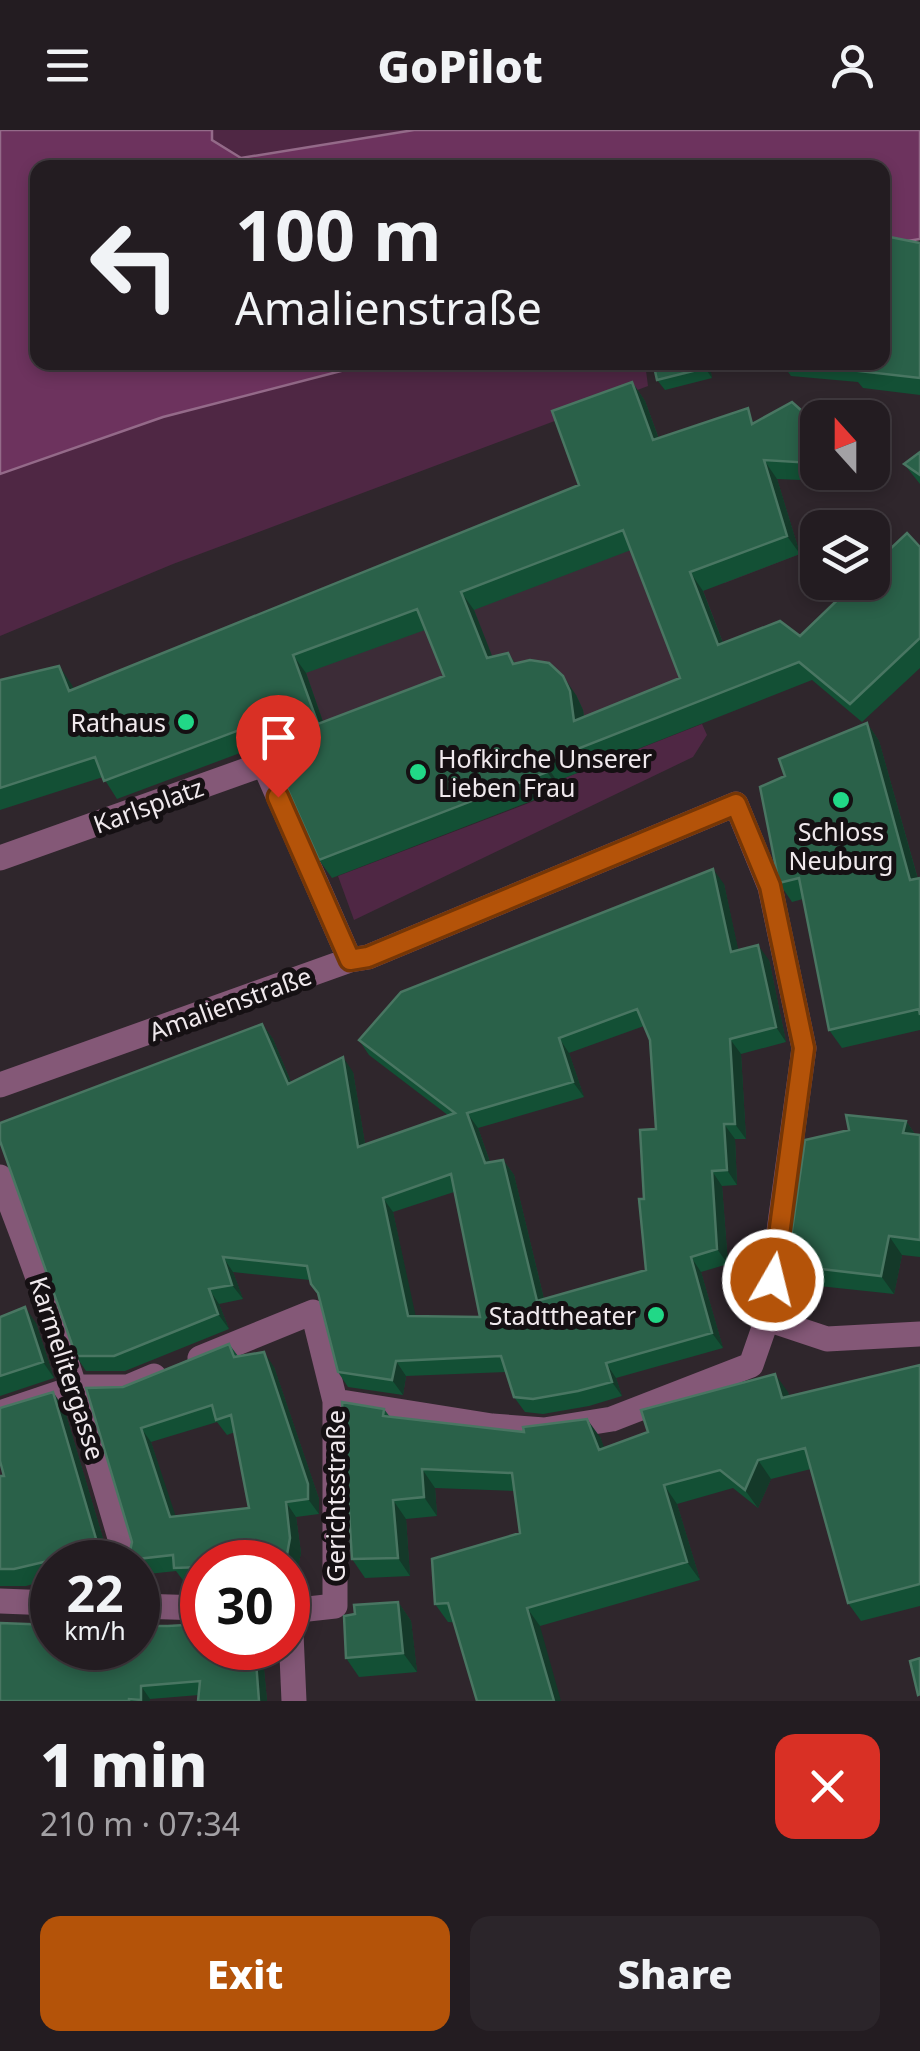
<!DOCTYPE html>
<html lang="en">
<head>
<meta charset="utf-8">
<style>
	:root { --surface:#231c21; --page:#2b252a; --text:#f1f3f6; --muted:#a3a1a5; --line:#403a3f; --accent:#b45309 }
	body { margin:0; font-family:"Noto Sans",sans-serif; background:var(--page); color:var(--text); height:100vh; display:flex; flex-direction:column; font-size:38px; white-space:nowrap }
	* { box-sizing:border-box; margin:0 }
	p { font-size:32px; color:var(--muted) }
	.icon { flex:none; width:55px; height:55px; fill:none; stroke:currentColor; stroke-width:2; stroke-linecap:round; stroke-linejoin:round }
	.map { position:relative; height:1571px; overflow:hidden }
	.side { display:flex; flex-direction:column; background:var(--surface); flex:1 }
	.side>* { flex:none }
	.guide { position:absolute; left:30px; top:30px; width:860px; height:210px; border-radius:20px; box-shadow:0 5px 15px #0003,0 0 0 2px var(--line); background:#231c21; color:var(--text); overflow:hidden }
	.needle { width:65px; rotate:339deg }
	.tools { position:absolute; left:800px; top:270px; display:grid; gap:20px }
	.tools a { display:grid; place-items:center; width:90px; height:90px; border-radius:20px; background:var(--surface); box-shadow:0 5px 15px #0003,0 0 0 2px var(--line); font-size:50px }
	.speed { position:absolute; left:30px; top:1410px; display:flex; gap:20px; font-size:50px; font-weight:700; text-align:center }
	.speed>* { display:grid; place-content:center; width:130px; height:130px; border-radius:50%; background:var(--surface); box-shadow:0 5px 15px #0003,0 0 0 2px var(--line); line-height:1 }
	.speed small { font-size:25px; font-weight:400 }
	.speed .limit { border:15px solid #d22; background:#fff; color:#111 }
	.pin { position:absolute; display:grid; place-items:center; width:85px; height:85px; color:#fff; margin:-102px -42px; border-radius:50% 50% 50% 0; rotate:-45deg; box-shadow:0 0 10px #0007 }
	.pin .icon { rotate:45deg }
	.me { position:absolute; width:110px; margin:-55px; rotate:8deg; stroke-linejoin:round; filter:drop-shadow(0 0 8px #0008) }
	.turn { display:flex; align-items:center; gap:35px; height:210px; padding:0 40px; font-size:45px }
	.turn .icon { width:130px; height:130px; stroke-width:2.5 }
	.turn b { display:block; font-size:70px; line-height:85px }
	.round { display:grid; place-items:center; flex:none; width:105px; height:105px; border-radius:20px; background:var(--page) }
	.summary { display:flex; align-items:center; justify-content:space-between; height:170px; padding:0 40px }
	h1 { font-size:60px; font-weight:800; line-height:75px }
	.action { display:flex; gap:20px; margin-top:auto; padding:20px 40px }
	.action a { flex:1; height:115px; border-radius:20px; background:var(--accent); color:#fff; font-size:40px; font-weight:800; line-height:115px; text-align:center }
	.action a+a { background:var(--page); color:var(--text) }
	header { display:flex; justify-content:space-between; align-items:center; height:130px; padding:0 40px; background:var(--surface); font-size:45px; font-weight:800 }
	.map>svg:first-child { display:block }
	.built { fill:#3c2c37 }
	.green { fill:#4f2744 }
	.water { fill:#6d335e; stroke:#946a89; stroke-width:2.5 }
	.lines { fill:none; stroke-linecap:round; stroke-linejoin:round }
	.minor { stroke:#845877; stroke-width:25 }
	.wall { fill:#135035; fill-rule:evenodd }
	.shaded-wall { fill:#143929 }
	.building { fill:#2a6149; stroke:#497662; stroke-width:2.5; fill-rule:evenodd }
	.route-casing { stroke:#753606; stroke-width:25 }
	.route { stroke:#b45309; stroke-width:18 }
	.poi-dot { fill:#21d887; stroke:#151013; stroke-width:4 }
	.labels { text-anchor:middle; dominant-baseline:central; stroke-width:10; stroke-linejoin:round; paint-order:stroke }
	.poi-label { font-size:25px; fill:#f0e9ed; stroke:#151013; text-anchor:end }
	.street-label { font-size:25px; fill:#f0e9ed; stroke:#151013 }
</style>
</head>
<body>
<header><svg class="icon" aria-label="menu" viewBox="0 0 24 24"><path d="M4 6h16M4 12h16M4 18h16"/></svg>GoPilot<svg class="icon" aria-label="person" viewBox="0 0 24 24"><circle cx="12" cy="8" r="4"/><path d="M4 21q1-7 8-7t8 7"/></svg></header>
<div class="map">
<svg width="920" height="1571" viewBox="0 0 920 1571">
	<rect width="100%" height="100%" fill="#2f262c"/>
	<!-- built -->
	<path class="built" d="M760 296 800 424 725 453 692 431 737 549 585 596 576 565 299 624 252 510Z"/>
	<!-- green -->
	<path class="green" d="M212 0H414L241 28 211 10Z
		M372 233H645L648 256 173 434 0 506V344L163 287Z
		M702 594 707 605 693 627 354 790 338 746 560 661 557 651Z"/>
	<!-- water -->
	<path class="water" d="M0 0H212V10L241 28 414 0H920V109L883 115 882 38H38V232L372 233 163 287 0 344Z"/>
	<g class="lines">
		<!-- minor -->
		<path class="minor" d="M0 728 264 634 350 830
			M0 955 350 830 368 827 736 674 770 757 804 918 767 1189 751 1235 612 1289 544 1300 492 1296 335 1271
			M0 1047C51 1174 89 1301 127 1432
			M767 1189 827 1209 920 1204
			M200 1228 313 1182 335 1271V1476L290 1481 294 1571
			M0 1283 77 1257H128L154 1246
			M0 1471 52 1473
			M138 1476 202 1478"/>
	</g>
	<!-- wall -->
	<path class="wall" d="M920 113V265L863 258 858 252 791 246 781 232H882Z
		M653 232H709L712 248 665 260 657 250Z
		M632 252 645 271 659 309 757 291 815 300 818 312V342H823L825 351 777 349 800 424 703 461 723 513 800 506 920 417V538L862 592 812 550 557 651 560 660 332 748 319 730 267 613 117 669 103 647 0 680V550L59 536 74 559 579 355ZM631 420 680 548 584 587 583 580 576 565 515 533 508 523 492 527 474 480ZM425 500 444 546 323 592 306 543Z
		M920 322V354L904 334Z
		M867 593 879 611 918 749 920 748V900L842 918 829 900 803 769 792 772 779 753 785 646Z
		M724 754 738 820 769 830 786 912 741 924 746 1009H735L737 1055 722 1056 728 1134 701 1142 723 1218 616 1248 622 1266 589 1276 543 1284 525 1282 514 1267 506 1242 406 1246 403 1265 348 1257 338 1242 319 1165 310 1150 233 1142 243 1169 219 1174 229 1199 125 1241H86L76 1226 262 894 273 909 291 952 353 942 365 1014 449 986 369 925 359 910ZM644 896 650 910 656 999 644 1069 646 1140 544 1169 514 1045 503 1030 490 1032 478 998 584 967 569 923ZM454 1062 480 1187 415 1186 393 1082Z
		M906 991 915 1004 920 1005V1127L902 1125 894 1164 800 1154 787 1135Z
		M0 1187 36 1193 54 1248 0 1266Z
		M229 1214 238 1226 274 1237 319 1369V1384L296 1387 301 1423 296 1445 288 1446V1432H202V1452L185 1453 176 1441 139 1445 138 1432H130L128 1430 132 1412 123 1257ZM217 1292 227 1305 235 1302 249 1378 175 1387 151 1312Z
		M920 1235V1476L861 1491 848 1473 811 1339 771 1349 758 1378 733 1358 677 1374 700 1450 540 1496 448 1492 435 1474 520 1403 514 1361 435 1358 437 1386 406 1389 410 1446 365 1448 352 1429 384 1279 390 1287 524 1302 600 1307 604 1318 788 1262 789 1267Z
		M64 1278 110 1432H52V1449L26 1456H0V1346H4Z
		M398 1472 411 1491 417 1542 359 1547 346 1528Z
		M262 1518 267 1571H198L199 1565 150 1569V1571H0Z"/>
	<!-- shaded-wall -->
	<path class="shaded-wall" d="M704 232H709L712 248 705 238Z
		M632 252 645 271 666 329 653 310Z
		M802 281 815 300 818 312V340L812 333Z
		M764 330 777 349 800 424 787 406Z
		M690 442 703 461 731 534 718 515Z
		M461 462 474 480 500 546 487 528Z
		M293 525 306 543 330 612 318 594Z
		M59 536 72 555 82 579 69 561Z
		M563 546 576 565 583 580 587 609 574 591Z
		M867 593 879 611 920 757 910 750Z
		M544 632 557 651 560 660 547 642Z
		M713 739 724 754 742 837 731 822Z
		M758 815 769 830 786 912 776 897Z
		M262 894 273 909 298 969 288 954Z
		M559 908 569 923 584 967 573 952Z
		M730 909 741 924 746 1009 735 994Z
		M343 927 353 942 368 1032 358 1017Z
		M467 983 478 998 495 1047 485 1033Z
		M906 991 918 1009 903 1003Z
		M724 994 735 1009 737 1055 727 1040Z
		M503 1030 514 1045 548 1186 537 1171Z
		M712 1041 722 1056 728 1134 717 1119Z
		M383 1068 393 1082 419 1201 408 1186Z
		M889 1106 902 1125 894 1164 881 1146Z
		M223 1127 233 1142 243 1169 232 1155Z
		M691 1127 701 1142 723 1218 712 1203Z
		M209 1159 219 1174 229 1199 218 1184Z
		M25 1177 36 1193 54 1248 43 1232Z
		M264 1222 274 1237 319 1369V1384L308 1369Z
		M396 1231 406 1246 403 1265 392 1250Z
		M606 1233 616 1248 622 1266 612 1252Z
		M775 1244 788 1262 795 1287 782 1268Z
		M53 1262 64 1278 110 1432 99 1419Z
		M587 1289 600 1307 612 1338 599 1320Z
		M141 1298 151 1312 181 1402 170 1387Z
		M758 1330 771 1349 758 1378 745 1360Z
		M422 1339 435 1358 437 1386 424 1367Z
		M664 1355 677 1374 700 1450 687 1432Z
		M393 1370 406 1389 410 1446 398 1428Z
		M286 1372 296 1387 301 1423 296 1445 286 1430Z
		M398 1472 411 1491 417 1542 403 1523Z
		M527 1478 540 1496 561 1571H554Z
		M255 1518H262L267 1571H259Z
		M141 1556 150 1569V1571H142L141 1570Z"/>
	<!-- building -->
	<path class="building" d="M885 106 920 113V248L850 240 859 235 833 232H882V121Z
		M653 232H704L705 238 657 250Z
		M632 252 653 310 748 278 752 294 792 272 802 281 812 333 764 330 787 406 690 442 718 515 780 491 800 506 856 452H872V436L907 403 920 417V508L850 574 799 532 544 632 547 642 319 730 258 593 104 651 95 627 0 658V550L59 536 69 561 579 355 552 281ZM623 400 680 548 574 591 570 561 563 546 549 533 530 530 513 534 508 523 487 528 461 462ZM417 479 444 546 318 594 293 525Z
		M920 322V345L904 334Z
		M867 593 910 750 920 748V885L919 879 829 900 799 748 779 753 760 657 785 646 779 629Z
		M713 739 731 822 758 815 776 897 730 909 735 994H724L727 1040 712 1041 717 1119 691 1127 712 1203 606 1233 612 1252 578 1261 533 1269 514 1267 501 1226 396 1231 392 1250 338 1242 318 1163 311 1154 307 1136 223 1127 232 1155 209 1159 218 1184 114 1226H76L0 1011V993L262 894 288 954 343 927 358 1017 455 983 359 910 401 862ZM637 879 650 910 656 999 640 1000 644 1069H639L646 1140 537 1171 503 1030 485 1033 467 983 573 952 559 908ZM451 1044 480 1187 408 1186 383 1068Z
		M846 985 906 991 903 1003 920 1005V1110L889 1106 881 1146 787 1135 805 1010 849 1000Z
		M25 1177 43 1232 0 1246V1187Z
		M229 1214 234 1227 264 1222 308 1354V1369L286 1372 290 1408 286 1430 267 1432H202V1437L174 1438 173 1425 128 1430 132 1412 86 1258 123 1257ZM212 1275 216 1290 231 1285 249 1378 170 1387 141 1298Z
		M920 1235V1454L848 1473 805 1318 758 1330 745 1360 720 1340 664 1355 687 1432 527 1478 554 1571H477L448 1473 435 1474 432 1429 520 1403 512 1343 422 1339 424 1367 393 1370 398 1428 352 1429 342 1272 384 1279 383 1286 524 1302 523 1297 587 1289 599 1320 648 1302 641 1280 775 1244 782 1268Z
		M53 1262 99 1419 14 1439H0V1346H4L0 1331V1278Z
		M398 1472 403 1523 346 1528 344 1486 355 1484 354 1475Z
		M0 1493 52 1495V1518H138V1496H168L202 1494V1518H255L259 1571H198L200 1551 141 1556V1570L129 1569V1571H0Z
		M920 1528V1564L918 1565 910 1531Z"/>
	<g class="lines">
		<!-- route casing -->
		<g class="route-casing">
			<path id="route" d="M278 667 350 830 368 827 736 674 770 756 804 918 773 1150"/>
		</g>
		<!-- route -->
		<use href="#route" class="route"/>
	</g>
	<!-- markers -->
	<g class="poi-dot">
		<circle cx="186" cy="592" r="10"/>
		<circle cx="418" cy="642" r="10"/>
		<circle cx="841" cy="670" r="10"/>
		<circle cx="656" cy="1185" r="10"/>
	</g>
	<g class="labels">
		<!-- poi labels -->
		<g class="poi-label">
			<text x="166" y="592">Rathaus</text>
			<text x="438" y="628" text-anchor="start">Hofkirche Unserer<tspan x="438" dy="29">Lieben Frau</tspan></text>
			<text x="841" y="701" text-anchor="middle">Schloss<tspan x="841" dy="29">Neuburg</tspan></text>
			<text x="636" y="1185">Stadttheater</text>
		</g>
		<!-- street labels -->
		<g class="street-label">
			<text transform="translate(148 675) rotate(-20)">Karlsplatz</text>
			<text transform="translate(230 873) rotate(-20)">Amalienstraße</text>
			<text transform="translate(68 1238) rotate(72)">Karmelitergasse</text>
			<text transform="translate(335 1366) rotate(-90)">Gerichtsstraße</text>
		</g>
	</g>
</svg>
<div class="tools">
<a><svg class="needle" viewBox="-14 -14 28 28"><path d="M0-13l5 13h-10z" fill="#e53935"/><path d="M0 13l5-13h-10z" fill="#a3a1a5"/></svg></a>
<a><svg class="icon" aria-label="layers" viewBox="0 0 24 24"><path d="M12 4l9 5-9 5-9-5zM3 14l9 5 9-5"/></svg></a>
</div>
<div class="speed"><div>22<small>km/h</small></div><div class="limit">30</div></div>
<div class="pin" style="left:278px;top:667px;background:#d93025"><svg class="icon" aria-label="arrive" viewBox="0 0 24 24"><path d="M6 21V4h12l-3 4 3 4H6"/></svg></div>
<svg class="me" style="left:773px;top:1150px" viewBox="-20 -20 40 40"><circle r="17" fill="#b45309" stroke="#fff" stroke-width="3"/><path d="M0-11L8 9 0 5-8 9z" fill="#fff"/></svg>
<div class="guide">
<div class="turn"><svg class="icon" aria-label="left" viewBox="0 0 24 24"><path d="M17 20v-9H6M10 6l-5 5 5 5"/></svg><div><b>100 m</b>Amalienstraße</div></div>
</div>
</div>
<section class="side">
<div class="summary"><div><h1>1 min</h1><p>210 m · 07:34</p></div><a class="round" style="background:#d93025;color:#fff"><svg class="icon" aria-label="close" viewBox="0 0 24 24"><path d="M6 6l12 12M18 6L6 18"/></svg></a></div>
<div class="action"><a>Exit</a><a>Share</a></div>
</section>
</body>
</html>
